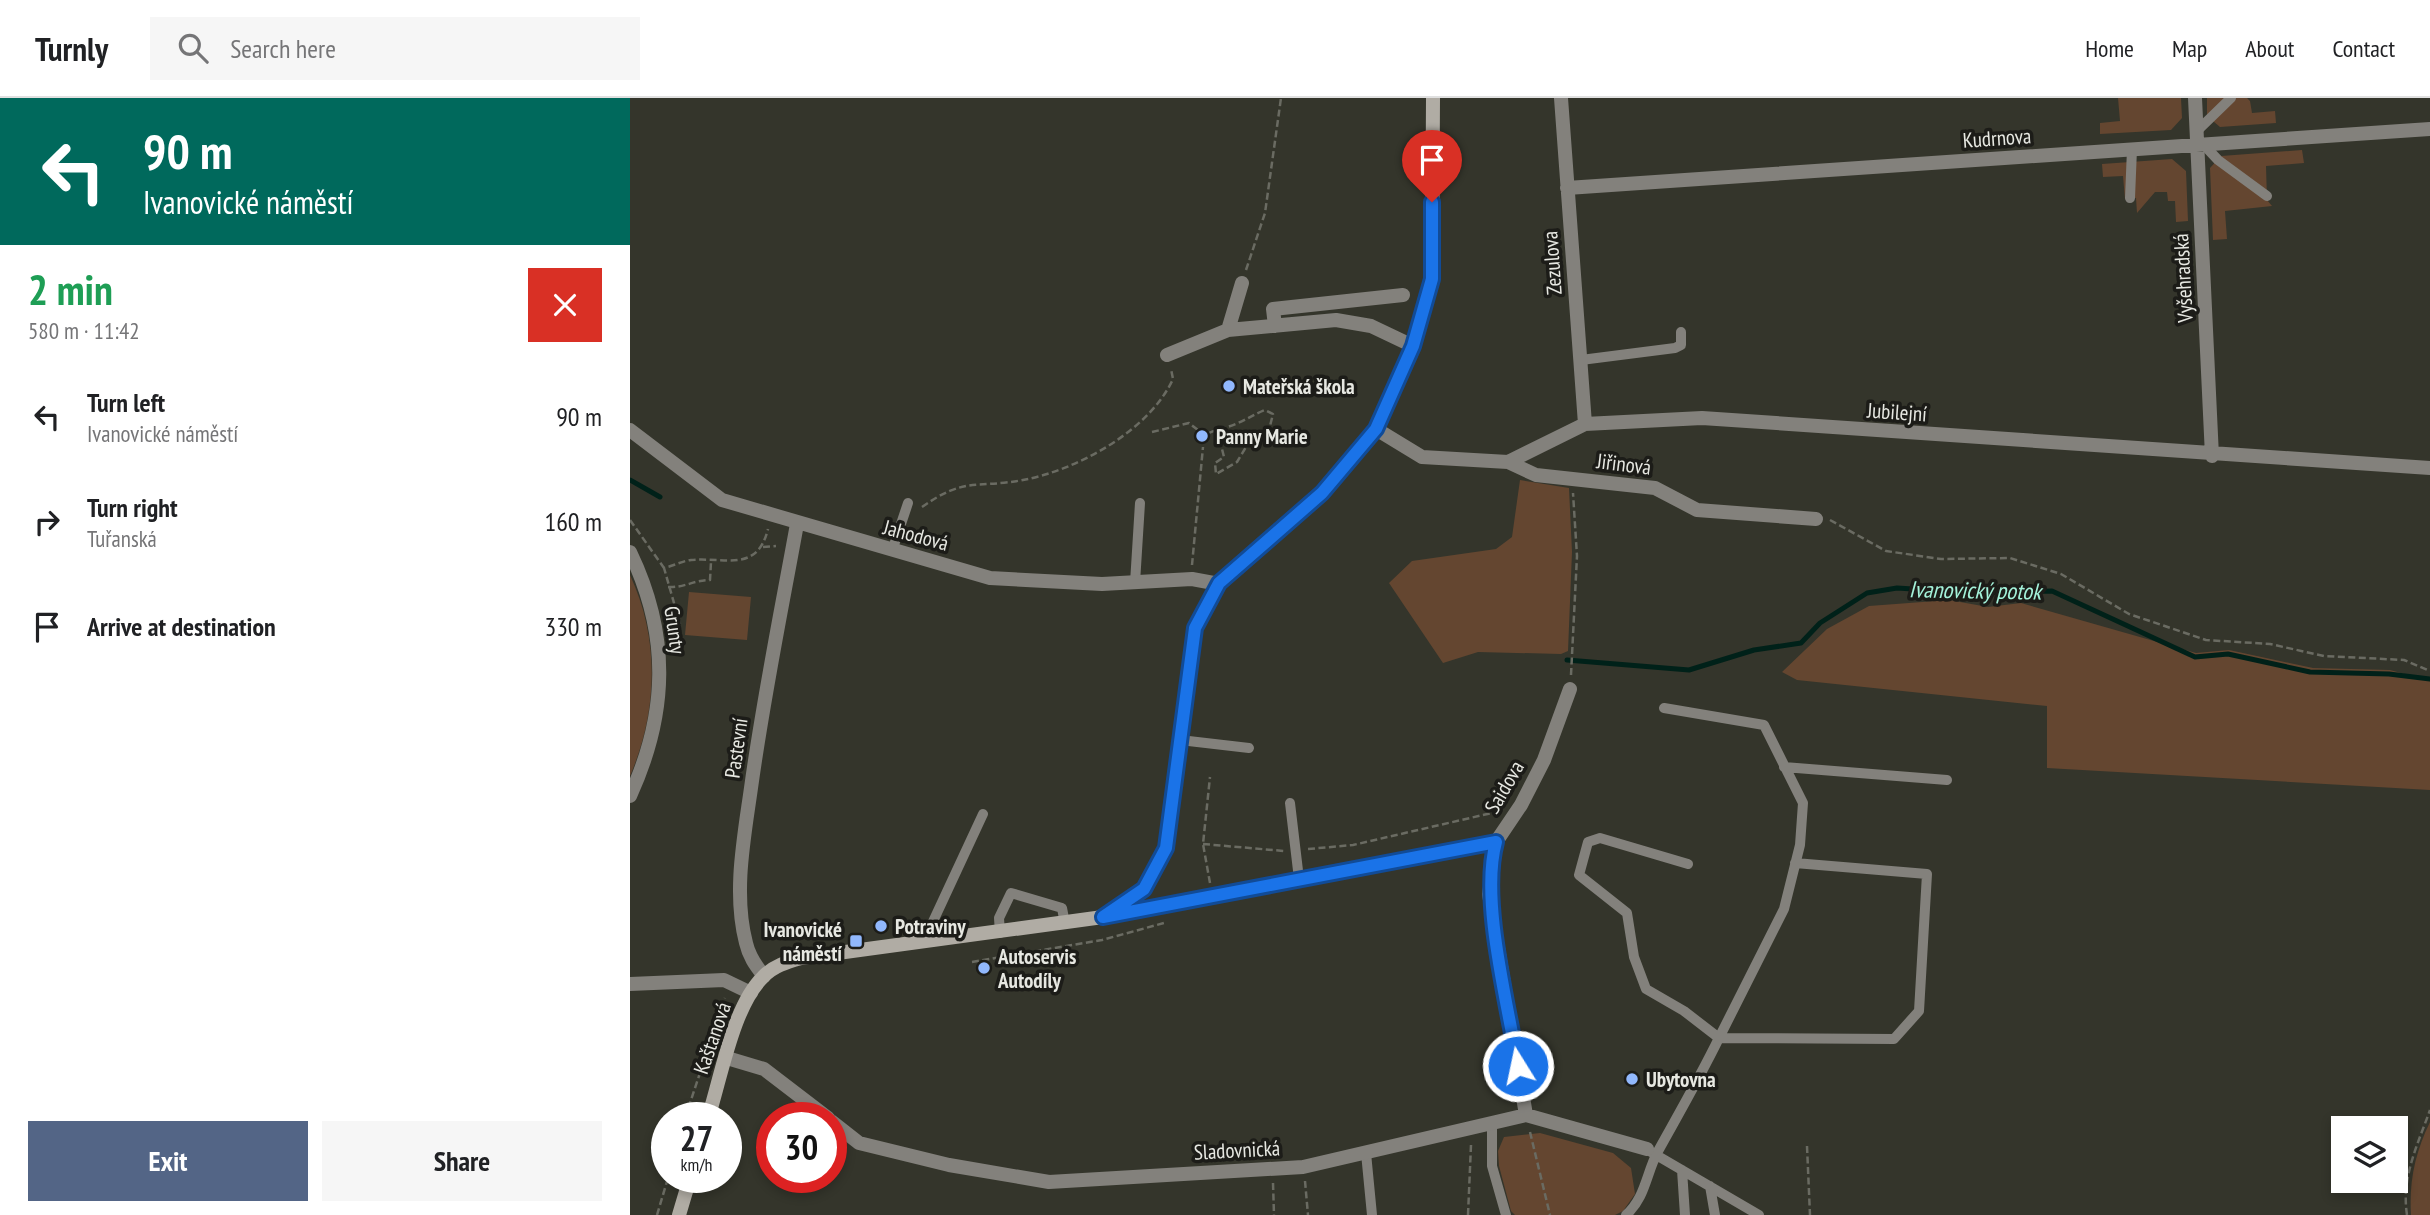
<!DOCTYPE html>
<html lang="en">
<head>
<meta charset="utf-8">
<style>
	:root { --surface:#fff; --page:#f6f6f6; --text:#202124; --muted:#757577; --line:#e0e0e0; --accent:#536586 }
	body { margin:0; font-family:"PT Sans Narrow",sans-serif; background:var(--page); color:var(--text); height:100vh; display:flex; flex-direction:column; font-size:26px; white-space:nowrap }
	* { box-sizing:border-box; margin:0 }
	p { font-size:23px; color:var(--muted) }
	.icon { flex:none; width:38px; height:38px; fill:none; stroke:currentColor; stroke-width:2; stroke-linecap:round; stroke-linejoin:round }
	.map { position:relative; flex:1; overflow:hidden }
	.details { display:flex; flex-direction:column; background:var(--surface); width:630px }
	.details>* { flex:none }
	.hud { background:#00695c; color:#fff; overflow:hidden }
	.tools { position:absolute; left:1701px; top:1018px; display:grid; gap:14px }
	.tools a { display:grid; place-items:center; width:77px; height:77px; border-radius:0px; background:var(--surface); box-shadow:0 4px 10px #0003; font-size:35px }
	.speed { position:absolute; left:21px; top:1004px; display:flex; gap:14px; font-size:35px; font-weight:700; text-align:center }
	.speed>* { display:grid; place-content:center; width:91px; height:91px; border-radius:50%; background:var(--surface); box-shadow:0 4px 10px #0003; line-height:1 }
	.speed small { font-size:18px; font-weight:400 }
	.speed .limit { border:10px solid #d22; background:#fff; color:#111 }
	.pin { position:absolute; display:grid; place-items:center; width:60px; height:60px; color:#fff; margin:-72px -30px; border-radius:50% 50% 50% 0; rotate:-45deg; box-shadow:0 0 7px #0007 }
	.pin .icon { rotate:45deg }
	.me { position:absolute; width:77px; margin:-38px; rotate:350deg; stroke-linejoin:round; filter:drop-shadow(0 0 5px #0008) }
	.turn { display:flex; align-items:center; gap:24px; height:147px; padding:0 28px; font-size:32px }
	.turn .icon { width:91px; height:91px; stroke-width:2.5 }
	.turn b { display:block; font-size:49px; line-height:60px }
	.round { display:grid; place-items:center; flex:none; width:74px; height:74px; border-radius:0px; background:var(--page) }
	.overview { display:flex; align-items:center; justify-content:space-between; height:119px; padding:0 28px }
	h1 { font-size:42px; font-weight:700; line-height:52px; color:#1e9e55 }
	.cta { display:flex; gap:14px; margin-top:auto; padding:14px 28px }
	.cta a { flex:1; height:80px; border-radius:0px; background:var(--accent); color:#fff; font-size:28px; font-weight:700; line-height:80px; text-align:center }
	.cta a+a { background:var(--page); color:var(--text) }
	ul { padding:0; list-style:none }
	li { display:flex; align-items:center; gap:21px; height:105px; padding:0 28px }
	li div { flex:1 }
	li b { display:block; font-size:26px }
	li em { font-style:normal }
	header { display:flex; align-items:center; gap:42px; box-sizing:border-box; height:98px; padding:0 35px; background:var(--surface); border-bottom:2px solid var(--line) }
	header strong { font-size:33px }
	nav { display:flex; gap:38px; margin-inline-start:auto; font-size:24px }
	.search { width:490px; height:63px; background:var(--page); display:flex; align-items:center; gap:18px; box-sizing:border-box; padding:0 24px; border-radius:0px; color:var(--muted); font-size:26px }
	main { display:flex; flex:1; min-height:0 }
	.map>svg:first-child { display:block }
	.green { fill:#644630 }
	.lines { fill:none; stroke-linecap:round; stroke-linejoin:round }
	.stream { stroke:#002119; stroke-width:5 }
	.path { stroke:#6a6b62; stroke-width:2.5; stroke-dasharray:7 3.5; stroke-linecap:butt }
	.service { stroke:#83817c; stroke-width:10 }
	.minor { stroke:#83817c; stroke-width:14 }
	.secondary { stroke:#b0aca4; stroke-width:14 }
	.route-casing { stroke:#114b97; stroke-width:18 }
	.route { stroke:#1a73e8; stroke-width:12 }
	.poi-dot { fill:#91b8fd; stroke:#1c1c18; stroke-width:2.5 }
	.labels { text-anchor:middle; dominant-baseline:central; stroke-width:7; stroke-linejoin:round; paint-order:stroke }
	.street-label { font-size:21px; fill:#e7e8e2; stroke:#1c1c18 }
	.poi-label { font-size:21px; font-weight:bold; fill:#e7e8e2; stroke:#1c1c18; text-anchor:start }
	.water-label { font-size:23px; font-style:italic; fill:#a4f2da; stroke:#1c1c18 }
</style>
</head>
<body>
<header>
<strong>Turnly</strong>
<div class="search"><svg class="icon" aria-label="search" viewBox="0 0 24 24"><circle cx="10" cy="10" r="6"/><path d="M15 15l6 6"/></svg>Search here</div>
<nav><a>Home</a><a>Map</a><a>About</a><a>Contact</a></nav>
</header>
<main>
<section class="details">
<div class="hud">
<div class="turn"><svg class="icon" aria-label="left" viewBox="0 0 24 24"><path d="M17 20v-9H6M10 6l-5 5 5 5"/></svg><div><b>90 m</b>Ivanovické náměstí</div></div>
</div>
<div class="overview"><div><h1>2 min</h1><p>580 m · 11:42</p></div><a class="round" style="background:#d93025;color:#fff"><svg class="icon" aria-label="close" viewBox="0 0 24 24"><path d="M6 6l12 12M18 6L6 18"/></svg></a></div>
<ul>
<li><svg class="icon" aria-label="left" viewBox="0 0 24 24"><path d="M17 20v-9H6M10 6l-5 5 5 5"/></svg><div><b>Turn left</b><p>Ivanovické náměstí</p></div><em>90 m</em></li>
<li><svg class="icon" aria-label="right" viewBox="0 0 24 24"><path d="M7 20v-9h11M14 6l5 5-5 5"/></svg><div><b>Turn right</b><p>Tuřanská</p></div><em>160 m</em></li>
<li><svg class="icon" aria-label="arrive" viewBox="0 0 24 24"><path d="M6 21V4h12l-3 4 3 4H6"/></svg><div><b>Arrive at destination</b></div><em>330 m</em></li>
</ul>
<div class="cta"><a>Exit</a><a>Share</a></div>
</section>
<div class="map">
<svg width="1800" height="1117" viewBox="0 0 1800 1117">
	<rect width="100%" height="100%" fill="#34352b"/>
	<!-- green -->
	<path class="green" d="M1488 0H1551L1552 20 1541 32 1470 36V25L1490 23Z
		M1577 0H1617L1620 3 1622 15 1645 13 1646 25 1590 29 1577 18Z
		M1672 52 1674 65 1636 68 1637 102 1642 108 1595 113 1597 141 1583 142 1580 70 1591 58Z
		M1542 61 1556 73 1558 123 1546 124 1545 103H1538L1537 94H1525L1507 115 1506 100 1495 101 1493 78 1473 79 1472 66Z
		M890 382 939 390 942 454 938 553 931 556 848 554 813 565 759 485 782 463 866 451 882 439Z
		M0 477C30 541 28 613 0 678Z
		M59 494 121 499 117 542 55 537Z
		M1319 502 1358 509 1391 505 1566 555 1599 552 1683 570 1760 572 1800 583V692L1417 670V608L1167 582 1152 574 1197 531 1239 508Z
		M1800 1024V1117H1781C1779 1083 1785 1055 1800 1024Z
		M910 1035 983 1055 1001 1070 1005 1096 993 1113 985 1117H885L881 1113 869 1068 868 1053 874 1039Z"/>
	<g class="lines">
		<!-- stream -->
		<path class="stream" d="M0 382 30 399
			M937 562 1059 572 1124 552 1171 545 1190 525 1237 495 1267 490 1346 495 1422 493 1565 559 1598 556 1680 574 1759 576 1800 581"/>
		<!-- path -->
		<path class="path" d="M616 172 635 115 651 0
			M522 334 559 325 568 332
			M579 335C589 330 598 330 608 325 617 321 625 316 635 312L643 316 640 328 619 344 607 364 586 376 585 365 594 359 587 331
			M292 409C336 378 345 391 393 382 447 372 519 333 543 281L541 271
			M0 422 34 470
			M1200 422 1256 453 1311 461 1380 460 1431 476 1499 516 1576 542 1640 546 1694 558 1774 562 1800 573
			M133 449 146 448
			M562 467 573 349
			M38 489C54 490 64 482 80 482L81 464
			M50 526 34 470C43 468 52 463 61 462 96 459 127 475 138 431
			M941 577 947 458 943 395
			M573 746 654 753
			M678 751 723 747 866 714
			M580 785 573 746 580 679
			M342 864 472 842 534 825
			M55 1020 95 900
			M900 1034 920 1117
			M1177 1048 1180 1117
			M675 1083 678 1117
			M643 1085 644 1117
			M27 1117 38 1080
			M838 1117 841 1047
			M1777 1117C1771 1079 1788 1046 1800 1012"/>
		<!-- service -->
		<path class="service" d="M1567 33 1601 0
			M1574 47 1588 62 1637 98
			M1500 100 1502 51
			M951 262 1045 250 1051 247V234
			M262 453 278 405
			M505 485 510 405
			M1034 610 1134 627 1173 705 1170 747 1154 811 1089 940 1264 941 1289 913 1297 776 1165 765
			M550 642 619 650
			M1154 669 1317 682
			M660 705 669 781
			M370 835 369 820 381 795 432 810 435 826
			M302 844 300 830 353 716
			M862 1025V1068L876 1117
			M1021 1054 1129 1117
			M736 1055 742 1117
			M1052 1072 1055 1117
			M1080 1088 1085 1117
			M996 1117C1015 1100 1016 1077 1027 1055 1048 1017 1070 979 1089 940L1054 913 1016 891 1004 859 997 815 949 777 958 744 970 740 1058 766"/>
		<!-- minor -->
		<path class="minor" d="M931 0 955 326
			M1565 0 1582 358
			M937 90 1800 31
			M645 228 643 211 773 197
			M598 232 612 185
			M537 257 598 232 706 222 741 228 783 248
			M746 331 792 359 878 364 955 326 1072 320 1800 370
			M0 332 92 402 360 480 472 486 562 481 589 486
			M878 364 906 377 1025 390 1067 412 1186 421
			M0 454C40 537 38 615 0 698
			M473 819 866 744
			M134 878C125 867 119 858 116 845 103 795 114 740 121 690 133 602 151 514 167 426
			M0 886 94 882 121 895
			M97 960 134 971 198 1020
			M896 1017 859 796 866 744 891 707 914 662 940 591
			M201 1023 229 1045 319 1067 419 1084 673 1069 896 1017 1017 1051"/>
		<!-- secondary -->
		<path class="secondary" d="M78 1020C91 980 103 908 133 879 143 868 157 864 171 860L473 819 514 791 536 750 565 530 589 486 692 395 746 331 783 248 802 181 803 0
			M49 1117 60 1080"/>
	</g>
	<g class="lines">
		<!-- route casing -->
		<g class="route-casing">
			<path id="route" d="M802 104V181L783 248 746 331 692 395 589 485 565 530 536 750 514 791 473 819 866 744C850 802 878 906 888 968"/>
		</g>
		<!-- route -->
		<use href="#route" class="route"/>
	</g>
	<!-- markers -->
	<g class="poi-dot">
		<circle cx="599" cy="288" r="7"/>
		<circle cx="572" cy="338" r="7"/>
		<circle cx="251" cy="828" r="7"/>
		<rect x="219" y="836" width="14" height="14" rx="3.5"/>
		<circle cx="354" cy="870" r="7"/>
		<circle cx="1002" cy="981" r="7"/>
	</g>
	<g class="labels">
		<!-- street labels -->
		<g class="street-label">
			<text transform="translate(1367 40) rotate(-4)">Kudrnova</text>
			<text transform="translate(922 165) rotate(-94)">Zezulova</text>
			<text transform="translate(1553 180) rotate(-93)">Vyšehradská</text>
			<text transform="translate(1267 314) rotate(4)">Jubilejní</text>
			<text transform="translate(994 366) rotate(7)">Jiřinová</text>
			<text transform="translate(286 437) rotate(15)">Jahodová</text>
			<text transform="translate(45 532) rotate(82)">Grunty</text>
			<text transform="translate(106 650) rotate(-82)">Pastevní</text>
			<text transform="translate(874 689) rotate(-60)">Saidova</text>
			<text transform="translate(82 940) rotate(-71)">Kaštanová</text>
			<text transform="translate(607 1052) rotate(-3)">Sladovnická</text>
		</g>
		<!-- poi labels -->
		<g class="poi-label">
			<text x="613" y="288">Mateřská škola</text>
			<text x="586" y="338">Panny Marie</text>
			<text x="265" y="828">Potraviny</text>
			<text x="212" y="831" text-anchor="end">Ivanovické<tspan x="212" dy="24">náměstí</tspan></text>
			<text x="368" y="858">Autoservis<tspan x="368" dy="24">Autodíly</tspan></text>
			<text x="1016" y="981">Ubytovna</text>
		</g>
		<!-- water labels -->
		<g class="water-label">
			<text transform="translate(1345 492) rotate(1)">Ivanovický potok</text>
		</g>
	</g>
</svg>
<div class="tools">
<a><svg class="icon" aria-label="layers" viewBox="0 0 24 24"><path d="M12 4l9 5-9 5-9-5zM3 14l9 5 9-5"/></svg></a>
</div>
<div class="speed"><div>27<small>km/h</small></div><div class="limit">30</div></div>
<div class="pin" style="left:802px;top:104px;background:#d93025"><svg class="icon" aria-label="arrive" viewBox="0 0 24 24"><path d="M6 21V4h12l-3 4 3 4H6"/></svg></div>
<svg class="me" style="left:888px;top:968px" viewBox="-20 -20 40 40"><circle r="17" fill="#1a73e8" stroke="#fff" stroke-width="3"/><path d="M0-11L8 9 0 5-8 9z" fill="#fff"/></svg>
</div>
</main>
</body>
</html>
